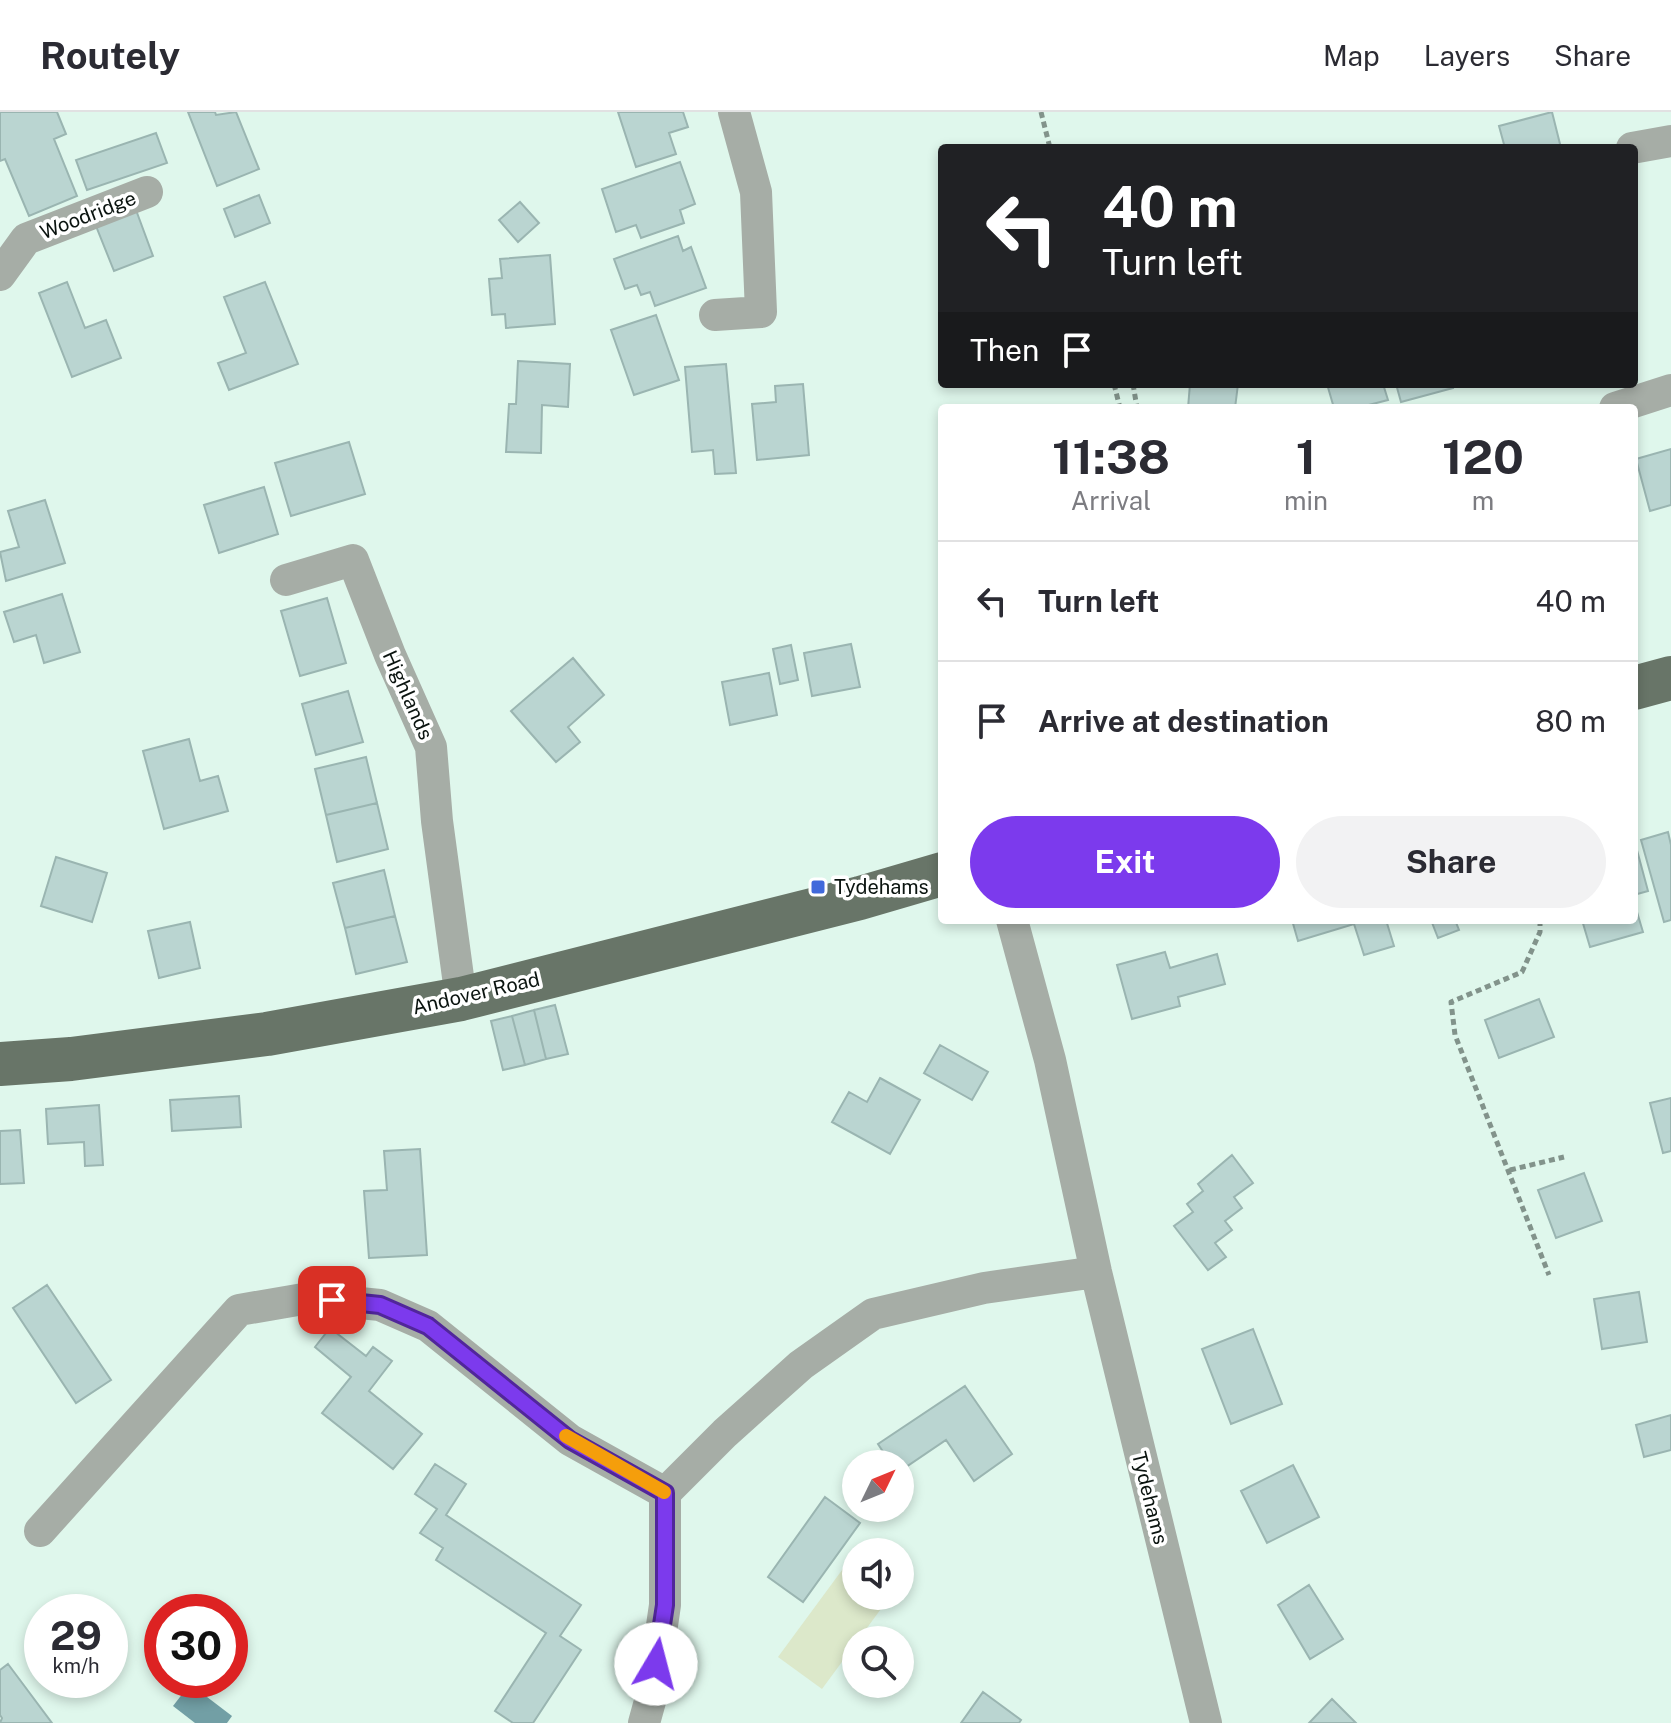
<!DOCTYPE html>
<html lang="en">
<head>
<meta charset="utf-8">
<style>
	:root { --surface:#fff; --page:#f2f2f3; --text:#2b2b33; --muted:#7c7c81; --line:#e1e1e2; --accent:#7c3aed }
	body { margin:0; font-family:"Public Sans",sans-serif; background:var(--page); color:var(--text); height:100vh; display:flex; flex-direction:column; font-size:30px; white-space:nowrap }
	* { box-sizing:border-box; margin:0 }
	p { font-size:26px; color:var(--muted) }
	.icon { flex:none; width:44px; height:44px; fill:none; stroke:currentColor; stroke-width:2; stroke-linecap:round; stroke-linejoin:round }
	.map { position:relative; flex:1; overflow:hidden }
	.panel { position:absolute; left:938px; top:292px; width:700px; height:520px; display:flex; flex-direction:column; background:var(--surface); border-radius:8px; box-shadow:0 4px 12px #0003 }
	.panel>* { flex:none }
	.banner { position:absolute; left:938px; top:32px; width:700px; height:244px; border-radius:8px; box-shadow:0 4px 12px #0003; background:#202124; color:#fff; overflow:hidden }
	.needle { width:52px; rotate:47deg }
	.fabs { position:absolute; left:842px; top:1338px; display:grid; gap:16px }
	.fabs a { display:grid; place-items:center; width:72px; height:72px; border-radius:50%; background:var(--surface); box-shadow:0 4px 12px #0003; font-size:40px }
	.speed { position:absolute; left:24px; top:1482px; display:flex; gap:16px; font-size:40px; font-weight:700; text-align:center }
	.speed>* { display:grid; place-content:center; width:104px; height:104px; border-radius:50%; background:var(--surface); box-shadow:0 4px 12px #0003; line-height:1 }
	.speed small { font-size:20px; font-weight:400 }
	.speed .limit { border:12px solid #d22; background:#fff; color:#111 }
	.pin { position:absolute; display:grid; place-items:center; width:68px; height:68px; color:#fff; margin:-34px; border-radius:16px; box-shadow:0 4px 12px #0006 }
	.me { position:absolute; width:88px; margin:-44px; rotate:8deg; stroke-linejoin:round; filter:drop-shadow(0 0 6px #0008) }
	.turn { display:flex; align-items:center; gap:28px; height:168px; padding:0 32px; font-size:36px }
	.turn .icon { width:104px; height:104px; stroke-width:2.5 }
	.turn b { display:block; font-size:56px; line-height:68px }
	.then { display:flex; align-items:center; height:76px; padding:0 32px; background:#0003; gap:16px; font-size:30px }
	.eta { display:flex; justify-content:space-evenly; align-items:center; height:136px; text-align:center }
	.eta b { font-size:48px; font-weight:700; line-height:56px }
	.primary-button { display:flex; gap:16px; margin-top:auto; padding:16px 32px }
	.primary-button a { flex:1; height:92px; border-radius:48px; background:var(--accent); color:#fff; font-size:32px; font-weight:700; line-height:92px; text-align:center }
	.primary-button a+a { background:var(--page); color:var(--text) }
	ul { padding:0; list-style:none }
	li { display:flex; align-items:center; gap:24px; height:120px; padding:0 32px; border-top:2px solid var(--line) }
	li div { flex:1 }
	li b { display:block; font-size:30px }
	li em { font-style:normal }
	header { display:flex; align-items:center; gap:48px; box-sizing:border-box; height:112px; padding:0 40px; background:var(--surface); border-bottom:2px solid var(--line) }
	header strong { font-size:38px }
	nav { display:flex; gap:44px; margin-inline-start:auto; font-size:28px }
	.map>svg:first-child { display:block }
	.green { fill:#dce8ca }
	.water { fill:#729fa5 }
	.building { fill:#bad5d1; stroke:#9ab5b1; stroke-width:2 }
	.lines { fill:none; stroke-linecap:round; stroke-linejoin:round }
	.path { stroke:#82938b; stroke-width:5; stroke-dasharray:6 4; stroke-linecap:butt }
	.street { stroke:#a6ada6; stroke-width:32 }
	.primary { stroke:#687568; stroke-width:44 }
	.route-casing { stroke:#51269a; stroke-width:20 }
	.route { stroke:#7c3aed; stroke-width:14 }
	.slow { stroke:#f59e0b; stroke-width:14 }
	.poi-dot { fill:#4169db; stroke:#fff; stroke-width:3 }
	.labels { text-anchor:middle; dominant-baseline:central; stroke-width:7; stroke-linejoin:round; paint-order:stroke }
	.street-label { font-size:20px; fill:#0a130f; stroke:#fff }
	.poi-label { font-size:20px; fill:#0a130f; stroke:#fff; text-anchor:start }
</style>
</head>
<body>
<header>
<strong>Routely</strong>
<nav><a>Map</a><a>Layers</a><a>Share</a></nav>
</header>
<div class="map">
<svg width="1671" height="1611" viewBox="0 0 1671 1611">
	<rect width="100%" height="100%" fill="#dff7ec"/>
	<!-- green -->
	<path class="green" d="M845 1454 856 1462V1484L889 1486 822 1577 778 1545Z"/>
	<!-- water -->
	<path class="water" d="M190 1572 232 1604 227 1611H195L173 1594Z"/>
	<!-- building -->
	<path class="building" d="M0 0H57L66 22 54 27 77 84 29 104 5 47 0 49Z
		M188 0H215L216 3 236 0 259 57 217 74Z
		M618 0H683L688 15 669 21 676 42 636 55Z
		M1552 0 1561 36H1505L1499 14Z
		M156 21 167 51 87 78 76 48Z
		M680 50 695 92 680 98 684 111 641 126 636 113 616 120 602 77Z
		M259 83 270 111 235 125 224 97Z
		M520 90 539 111 518 130 499 108Z
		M136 98 153 144 114 159 96 114Z
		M678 124 683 139 691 135 706 176 655 194 650 180 641 183 637 173 625 177 614 147Z
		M550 143 555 212 506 216 505 202 492 203 489 167 502 166 500 147Z
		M67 170 85 216 106 208 121 246 72 265 39 181Z
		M265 170 298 252 229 278 218 251 246 241 224 185Z
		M656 203 679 268 634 283 611 218Z
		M518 249 570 252 568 295 542 293 541 341 506 340 509 292H516Z
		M726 252 736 361 715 362 713 338 692 340 685 255Z
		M803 272 809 343 757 348 752 292 776 290 775 274Z
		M1190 272H1238L1235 296H1188Z
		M1327 272H1383L1388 288 1357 296H1334Z
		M1396 272H1452L1453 276 1401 290Z
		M349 330 365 382 291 404 275 351Z
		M1671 337V393L1650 399 1636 347Z
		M264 375 278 422 219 441 204 393Z
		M45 388 65 451 6 469 0 440 19 435 8 399Z
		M62 482 80 540 44 551 36 523 14 530 4 500Z
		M327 486 346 551 300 564 281 499Z
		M851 532 860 575 812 584 804 541Z
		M791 533 798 568 780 572 773 537Z
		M573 546 604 583 568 615 580 630 556 650 511 599Z
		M769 561 777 603 730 613 722 570Z
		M348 579 363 630 316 643 302 592Z
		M189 627 200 669 218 664 228 699 164 717 143 639Z
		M366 645 377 691 326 703 315 657Z
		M377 691 388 737 337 750 326 703Z
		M1668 720 1671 733V808L1664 810 1641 728Z
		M1634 727 1648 779 1634 783Z
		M56 745 107 761 92 810 41 794Z
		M384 758 395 804 345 816 333 771Z
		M1634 790 1643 820 1590 835 1582 808H1634Z
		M395 804 407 850 356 862 345 816Z
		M1292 808H1386L1394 834 1364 843 1354 812 1298 829Z
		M1431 808H1455L1459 818 1438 826Z
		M190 810 200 856 159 866 148 819Z
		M1165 840 1170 856 1217 842 1225 872 1178 885 1180 894 1132 907 1117 853Z
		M1539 887 1554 925 1499 946 1485 908Z
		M555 893 568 942 546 947 534 898Z
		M534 898 546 947 525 953 512 904Z
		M512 904 525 953 503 958 491 909Z
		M940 933 988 960 972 988 924 961Z
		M880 966 920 988 890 1042 832 1010 849 980 867 990Z
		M239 984 241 1015 172 1019 170 988Z
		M1671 986V1039L1663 1041 1650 991Z
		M99 993 103 1053 85 1054 84 1030 48 1032 46 997Z
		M20 1018 24 1071 0 1072V1019Z
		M420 1037 427 1143 369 1146 364 1079 387 1078 384 1039Z
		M1232 1043 1253 1071 1234 1085 1242 1096 1225 1109 1232 1118 1215 1131 1226 1145 1208 1158 1174 1114 1193 1100 1187 1092 1203 1079 1198 1072Z
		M1584 1061 1602 1109 1556 1126 1538 1078Z
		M47 1173 111 1268 76 1291 13 1196Z
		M1639 1180 1647 1230 1602 1237 1594 1187Z
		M330 1216 366 1244 373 1235 392 1249 369 1279 422 1322 393 1357 322 1301 351 1265 315 1235Z
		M1253 1217 1282 1292 1231 1312 1202 1237Z
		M965 1274 1012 1342 974 1369 946 1328 900 1359V1352H891L878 1332Z
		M1671 1303V1338L1644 1345 1636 1313Z
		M435 1352 466 1372 446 1403 581 1493 560 1524 581 1538 533 1611H513L495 1599 546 1521 436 1448 443 1436 420 1421 437 1397 415 1382Z
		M1293 1353 1319 1405 1267 1431 1241 1379Z
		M825 1385 860 1411 803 1490 768 1465Z
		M1309 1473 1343 1527 1310 1547 1278 1493Z
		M8 1552 52 1611H0L2 1606 0 1603V1558Z
		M983 1580 1021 1608 1019 1611H961Z
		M1332 1587 1356 1611H1309Z"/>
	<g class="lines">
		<!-- path -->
		<path class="path" d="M1041 0 1050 36
			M1114 272 1120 296
			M1133 272 1137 296
			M1540 808V820L1522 860 1451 890 1455 923 1549 1163
			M1510 1058 1564 1045"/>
		<!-- street -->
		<path class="street" d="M1632 36 1671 29
			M0 163 26 127 147 80
			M715 203 761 200 756 80 734 0
			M1615 296 1671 278
			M286 468 353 448 390 543 431 635 437 709 461 887
			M1012 808 1050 948 1096 1160 1206 1611
			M665 1381 725 1321 801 1253 873 1202 984 1176 1096 1160
			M40 1419 239 1198 309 1186 380 1193 428 1214 570 1328 665 1381
			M644 1611 652 1582 665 1493V1381"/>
		<!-- primary -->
		<path class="primary" d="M1634 576 1671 566
			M0 952 71 947 267 922 461 887 860 786 942 762"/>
	</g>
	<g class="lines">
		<!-- route casing -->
		<g class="route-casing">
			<path id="route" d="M332 1188 380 1193 428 1214 570 1328 665 1381V1493L656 1552"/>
		</g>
		<!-- route -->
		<use href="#route" class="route"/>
		<!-- slow -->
		<path class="slow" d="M566 1324 664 1380"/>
	</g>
	<!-- markers -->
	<rect class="poi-dot" x="810" y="767" width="16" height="16" rx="4"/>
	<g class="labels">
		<!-- street labels -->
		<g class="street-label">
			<text transform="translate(88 103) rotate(-21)">Woodridge</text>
			<text transform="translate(408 583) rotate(66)">Highlands</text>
			<text transform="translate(476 881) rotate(-13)">Andover Road</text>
			<text transform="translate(1150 1386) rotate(76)">Tydehams</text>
		</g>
		<!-- poi labels -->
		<g class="poi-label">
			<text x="834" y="775">Tydehams</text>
		</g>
	</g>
</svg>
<div class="fabs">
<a><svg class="needle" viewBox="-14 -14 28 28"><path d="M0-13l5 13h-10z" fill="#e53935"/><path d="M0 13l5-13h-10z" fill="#7c7c81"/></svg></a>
<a><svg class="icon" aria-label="sound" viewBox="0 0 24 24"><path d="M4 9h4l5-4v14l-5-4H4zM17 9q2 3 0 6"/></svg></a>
<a><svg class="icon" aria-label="search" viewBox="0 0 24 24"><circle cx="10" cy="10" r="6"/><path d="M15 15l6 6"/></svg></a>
</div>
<div class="speed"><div>29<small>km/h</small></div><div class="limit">30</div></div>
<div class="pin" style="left:332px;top:1188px;background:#d93025"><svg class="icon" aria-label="arrive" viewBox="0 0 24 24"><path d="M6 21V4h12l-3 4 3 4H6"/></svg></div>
<svg class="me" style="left:656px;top:1552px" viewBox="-20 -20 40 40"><circle r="19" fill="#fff"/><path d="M0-13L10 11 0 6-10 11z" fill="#7c3aed"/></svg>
<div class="banner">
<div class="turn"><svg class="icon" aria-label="left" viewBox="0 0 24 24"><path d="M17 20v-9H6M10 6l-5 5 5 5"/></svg><div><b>40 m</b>Turn left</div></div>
<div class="then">Then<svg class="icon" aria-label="arrive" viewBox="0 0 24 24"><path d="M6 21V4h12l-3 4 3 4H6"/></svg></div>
</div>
<section class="panel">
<div class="eta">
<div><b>11:38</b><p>Arrival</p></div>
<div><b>1</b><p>min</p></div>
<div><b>120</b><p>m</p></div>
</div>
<ul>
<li><svg class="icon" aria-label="left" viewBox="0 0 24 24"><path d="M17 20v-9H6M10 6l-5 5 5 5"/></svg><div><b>Turn left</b></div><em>40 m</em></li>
<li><svg class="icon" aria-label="arrive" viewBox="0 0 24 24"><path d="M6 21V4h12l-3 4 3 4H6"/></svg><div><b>Arrive at destination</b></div><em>80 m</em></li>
</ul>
<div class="primary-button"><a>Exit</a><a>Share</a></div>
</section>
</div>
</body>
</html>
